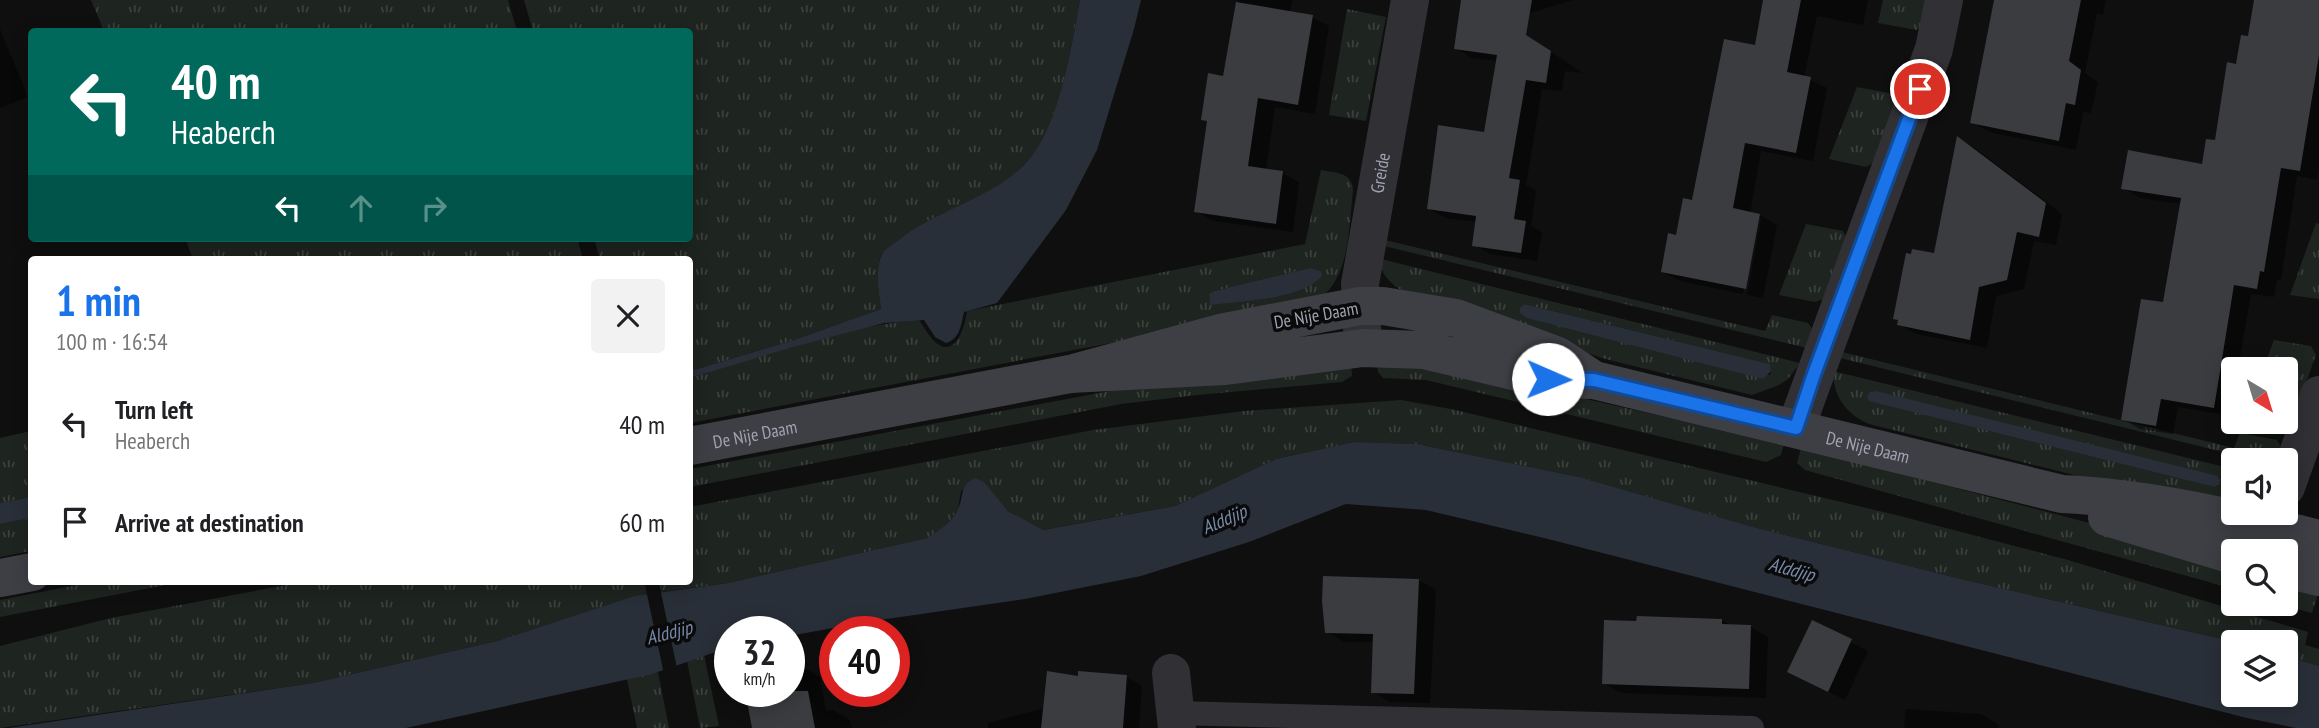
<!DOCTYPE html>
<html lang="en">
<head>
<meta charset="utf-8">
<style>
	:root { --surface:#fff; --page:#f2f2f2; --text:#202124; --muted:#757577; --accent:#1a73e8 }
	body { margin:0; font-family:"PT Sans Narrow",sans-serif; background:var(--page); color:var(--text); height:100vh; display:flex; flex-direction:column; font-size:26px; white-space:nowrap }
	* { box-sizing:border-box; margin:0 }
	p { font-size:23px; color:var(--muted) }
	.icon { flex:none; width:38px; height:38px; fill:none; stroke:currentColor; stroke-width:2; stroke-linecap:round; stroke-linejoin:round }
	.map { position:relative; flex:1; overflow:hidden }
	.side { position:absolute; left:28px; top:256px; width:665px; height:329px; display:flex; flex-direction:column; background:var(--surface); border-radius:7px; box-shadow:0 4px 18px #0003 }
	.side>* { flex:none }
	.top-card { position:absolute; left:28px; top:28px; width:665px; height:214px; border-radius:7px; box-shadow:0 4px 18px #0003; background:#00695c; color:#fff; overflow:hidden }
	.needle { width:46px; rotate:142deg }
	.buttons { position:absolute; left:2221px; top:357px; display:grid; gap:14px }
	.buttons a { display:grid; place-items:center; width:77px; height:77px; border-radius:7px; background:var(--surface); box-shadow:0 4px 18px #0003; font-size:35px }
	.speed { position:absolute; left:714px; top:616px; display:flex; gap:14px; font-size:35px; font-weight:700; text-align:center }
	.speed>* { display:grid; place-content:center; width:91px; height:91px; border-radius:50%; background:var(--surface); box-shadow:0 4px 18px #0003; line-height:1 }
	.speed small { font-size:18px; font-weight:400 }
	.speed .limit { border:10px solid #d22; background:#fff; color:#111 }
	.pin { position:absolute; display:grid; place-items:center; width:60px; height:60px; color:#fff; margin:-30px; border:4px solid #fff; border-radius:50%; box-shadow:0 2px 7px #0007 }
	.me { position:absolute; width:77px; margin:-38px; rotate:91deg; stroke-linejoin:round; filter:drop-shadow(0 0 5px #0008) }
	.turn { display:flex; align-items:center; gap:24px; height:147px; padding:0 28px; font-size:32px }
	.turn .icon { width:91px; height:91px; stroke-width:2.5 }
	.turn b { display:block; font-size:49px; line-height:60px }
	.lanes { display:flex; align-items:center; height:66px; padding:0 28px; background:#0003; justify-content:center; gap:35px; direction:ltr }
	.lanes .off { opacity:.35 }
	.round { display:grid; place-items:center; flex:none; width:74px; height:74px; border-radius:7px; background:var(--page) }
	.head { display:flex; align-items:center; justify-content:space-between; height:119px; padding:0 28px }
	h1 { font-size:42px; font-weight:700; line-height:52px; color:var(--accent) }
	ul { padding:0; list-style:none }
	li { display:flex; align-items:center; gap:21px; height:98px; padding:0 28px }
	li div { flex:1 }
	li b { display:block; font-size:26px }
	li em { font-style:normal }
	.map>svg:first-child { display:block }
	.grass { fill:url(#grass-tufts); fill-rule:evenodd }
	.water { fill:#292f38 }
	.pier { fill:#0f0f10 }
	.shadow { fill:#0007 }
	.building { fill:#3b3c40 }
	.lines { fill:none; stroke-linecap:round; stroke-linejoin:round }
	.lane { stroke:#303035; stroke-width:24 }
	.street { stroke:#303035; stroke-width:38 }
	.secondary { stroke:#3e3f45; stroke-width:38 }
	.route-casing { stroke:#114b97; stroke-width:18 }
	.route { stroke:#1a73e8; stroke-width:12 }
	.labels { text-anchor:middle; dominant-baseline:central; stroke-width:7; stroke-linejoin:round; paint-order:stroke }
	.street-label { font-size:18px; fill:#a1a3b0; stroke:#0a0a0b }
	.water-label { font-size:19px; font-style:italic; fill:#798baa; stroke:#0a0a0b }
</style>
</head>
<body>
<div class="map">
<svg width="2319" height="728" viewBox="0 0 2319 728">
	<defs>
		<pattern id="grass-tufts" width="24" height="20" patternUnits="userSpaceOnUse" patternTransform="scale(1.75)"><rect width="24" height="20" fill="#1e241f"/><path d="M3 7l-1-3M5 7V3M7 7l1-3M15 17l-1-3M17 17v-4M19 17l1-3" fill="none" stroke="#3c413d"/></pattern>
	</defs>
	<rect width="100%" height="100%" fill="#0f0f10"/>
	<!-- grass -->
	<path class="grass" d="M91 0H508L517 31H104Z
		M524 0H1080C1071 48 1059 130 1024 165 989 200 935 210 897 241 893 244 887 248 884 251 873 267 879 291 881 309L791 341 690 371V259H600L594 238H690V32L533 31Z
		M1883 0H1928L1924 25 1916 30 1878 23Z
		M1347 9 1386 17 1366 121 1329 115Z
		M1857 87 1894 94 1898 102 1876 161 1866 167 1829 159Z
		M1321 170C1337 173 1352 172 1353 191 1348 232 1351 282 1311 305L690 423V378C764 355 841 326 919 320 923 326 928 334 933 340 955 362 965 327 967 311L1305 244ZM1310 268 1321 271 1210 304 1209 295 1214 291Z
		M2316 223 2319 224V299L2290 295Z
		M1806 224 1843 231 1847 239 1826 298 1815 302 1779 295Z
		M185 238H577L583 259H193Z
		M1385 240 1765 331 1772 315 1808 323 1813 331 1807 348 1384 246Z
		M1381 259 1800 363 1788 379 1779 385 1752 395 1605 359 1402 291C1391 283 1379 274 1381 259ZM1524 304 1770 364 1771 371 1770 375 1520 308Z
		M2274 340 2311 346 2316 355 2294 416 2286 419V369H2263Z
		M1838 351 2234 448 2240 433 2277 440 2282 449 2278 460H2256L1836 357Z
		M1376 360 1431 364 1784 444 1781 455 1766 462 1426 380 1383 378 1378 372Z
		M1351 361 1352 376 1342 382 1197 395 1121 404 690 487V469L1137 386Z
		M1833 371 2233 469V504L2143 492 1869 424C1846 414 1833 396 1833 371Z
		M1401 400 1451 409 1896 515 2068 560 2308 632 2305 645 2319 649V666L2286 656V642H2235L1965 580 1757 528 1579 477 1417 444 1354 442 1276 459 1175 506 1042 530 1008 511 984 483 975 478 961 491 958 509 946 526 927 538 728 583 661 592 659 581H690V507L1093 430 1244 411Z
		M31 431V497L0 503V438Z
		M1801 448 2124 532 2233 568V584L2227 587 1805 470 1797 463Z
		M31 518V551L0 557V524Z
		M97 581H186L0 617V600Z
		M307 581H644L647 594 497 641 313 683 0 728V646L111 618Z
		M2286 581 2319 591 2312 613 2278 604H2286Z
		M704 655 719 726 700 728 687 661Z
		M658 672 669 728H637L627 679Z"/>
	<!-- water -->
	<path class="water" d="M1080 0H1141L1134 29 1097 150 1066 210 997 303 964 312C961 325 960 339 946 343L935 337 924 320 884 323 793 347 690 378V371L791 341 881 309C879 291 873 268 884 251 887 248 893 244 897 241 935 210 988 200 1024 165 1059 130 1071 48 1080 0Z
		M1310 268 1321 271 1322 276C1301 300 1241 301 1210 305L1209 294 1214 291Z
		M1524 304 1770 364 1771 371 1763 379 1527 318 1520 313V308Z
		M1876 391 2218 476 2219 482 2215 487 1869 401 1867 397 1870 392Z
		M1354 442 1417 444 1579 477 1757 528 1965 580 2235 642H2233V695H2286V656L2319 666V728H2296L2247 718 1548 539 1426 510 1346 504 1249 542 1141 576 1025 599 866 622 789 636V632H730V647L652 674 406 728H9L313 683 497 641 635 596 728 583 927 538C938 531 950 524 957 511 965 497 958 486 975 478L984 482 1008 511 1043 530 1175 506 1276 459Z
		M31 497V518L0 524V503Z"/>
	<!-- pier -->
	<path class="pier" d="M660 588 677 668 664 674 646 590Z"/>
	<!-- shadow -->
	<path class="shadow" d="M1238 0H1292L1290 13 1312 17 1329 26 1315 114 1275 107 1266 170 1282 173 1299 182 1293 232 1213 221 1196 211 1208 122 1203 119 1225 78Z
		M1463 0H1573L1504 21 1583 73 1565 71 1562 91 1542 89 1526 185 1536 191 1531 226 1542 232 1537 261 1490 254 1474 245 1477 222 1445 218 1428 208 1485 134 1498 61 1472 58 1456 48Z
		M1765 0H1868L1863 25 1817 16 1804 77 1827 88 1813 161 1761 151 1750 213 1760 215 1777 225 1763 298 1747 295 1761 218H1758L1743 294 1680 281 1663 272 1756 47Z
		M1996 0H2106L2103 15 2097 13 2085 73 2098 82 2091 113 2083 112 2076 150 1989 132 1972 122Z
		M2256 0H2319V166L2317 180 2297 176 2281 280H2277L2274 297 2251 294 2238 369H2233L2231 416 2178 407 2173 434 2140 429 2123 419 2165 304 2182 204 2140 198 2123 188 2204 166 2216 142 2237 66 2250 38Z
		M0 29 28 97 0 108Z
		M1959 139 1975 148 2062 214 2056 245 2034 241 2024 289 1996 296 1987 348 1916 334 1899 324 1935 255Z
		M1419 580 1436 590 1430 703 1390 702 1373 692 1374 642H1344L1327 632Z
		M1722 620 1732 626 1751 627 1768 637 1766 698 1621 693 1604 683Z
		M1812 622 1868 651 1845 700 1789 672Z
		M803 667 820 677 826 711 833 710 850 720 852 728H753L789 691V670Z
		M1127 677 1142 686 1139 728H988V723L1045 708 1079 678Z
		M1906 709 1981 714 1998 724V728H1904Z"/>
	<!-- building -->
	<path class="building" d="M1461 0H1532L1526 35 1551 51 1546 83 1526 80 1509 178 1520 180 1514 219 1526 221 1521 253 1472 246 1476 216 1427 209 1438 125 1484 132 1497 55 1454 49Z
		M1763 0H1801L1787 72 1811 77 1796 153 1745 143 1733 208 1760 214 1746 289 1661 272 1668 233 1676 235 1683 198 1692 200 1724 39 1755 45Z
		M1994 0H2081L2069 61 2081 70 2075 105 2066 103 2059 141 1970 123Z
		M2254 0H2319V55L2300 171 2281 168 2264 272 2260 271 2257 289 2234 285 2214 408 2161 399 2156 426 2121 420 2141 299 2163 302 2181 198 2121 189 2128 150 2202 164 2206 139 2215 140 2227 62 2236 64 2241 35 2248 36Z
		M1236 2 1313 15 1298 105 1258 98 1248 166 1283 171 1276 224 1194 212 1207 121 1201 120 1208 73 1223 76Z
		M1957 136 2046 203 2039 237 2017 232 2007 280 1979 287 1970 340 1897 325 1898 320 1893 319 1906 253 1911 254 1912 249 1934 253Z
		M1323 576 1419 579 1414 694 1371 693 1373 634 1325 633 1322 601Z
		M1637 616 1722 619V624L1751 625 1749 689 1602 684 1604 620 1636 621Z
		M1812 620 1852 639 1828 692 1787 672Z
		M1047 671 1078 676V671L1127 675 1123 728H1041Z
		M745 691H808L815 728H752Z"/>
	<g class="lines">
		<!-- lane -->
		<path class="lane" d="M1175 713 1752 728"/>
		<!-- street -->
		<g class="street">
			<path id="s1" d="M1363 348 1360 284 1410 0"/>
			<path d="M1796 427 1934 49 1944 0"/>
			<path d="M2286 487 2319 395"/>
			<path d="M2264 551 2277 513"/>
			<path d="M1171 673 1177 728"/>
		</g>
		<!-- secondary -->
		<g class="secondary">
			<path id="s2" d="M1594 380 1558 356 1456 318 1383 306H1360L1220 333 1070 374 1225 366 1363 348 1424 350 1547 379 1594 380 2062 494C2148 498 2235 518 2319 539"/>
			<path id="s3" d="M690 446 1070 374"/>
			<path d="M2107 517 2233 555"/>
			<path d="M2286 569 2319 577"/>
			<path d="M0 578 32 572"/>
		</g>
	</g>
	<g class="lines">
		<!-- route casing -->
		<g class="route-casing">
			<path id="route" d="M1548 379 1594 380 1796 428 1814 374 1920 89"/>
		</g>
		<!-- route -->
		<use href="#route" class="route"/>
	</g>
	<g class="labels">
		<!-- street labels -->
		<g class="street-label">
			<text stroke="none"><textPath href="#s1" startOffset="177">Greide</textPath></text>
			<text transform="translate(1316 315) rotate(-10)">De Nije Daam</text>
			<text stroke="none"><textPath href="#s3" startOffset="66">De Nije Daam</textPath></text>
			<text stroke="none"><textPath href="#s2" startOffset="1358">De Nije Daam</textPath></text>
		</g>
		<!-- water labels -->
		<g class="water-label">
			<text transform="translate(1224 519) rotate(-23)">Alddjip</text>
			<text transform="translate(1792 569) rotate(15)">Alddjip</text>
			<text transform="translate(669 632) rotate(-14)">Alddjip</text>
		</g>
	</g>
</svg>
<div class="buttons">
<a><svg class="needle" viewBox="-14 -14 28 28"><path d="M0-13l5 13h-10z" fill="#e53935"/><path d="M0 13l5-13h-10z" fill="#757577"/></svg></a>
<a><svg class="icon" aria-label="sound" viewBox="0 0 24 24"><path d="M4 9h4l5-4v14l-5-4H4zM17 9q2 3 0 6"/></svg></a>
<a><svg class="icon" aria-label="search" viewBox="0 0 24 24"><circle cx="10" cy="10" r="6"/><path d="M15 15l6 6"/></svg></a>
<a><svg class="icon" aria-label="layers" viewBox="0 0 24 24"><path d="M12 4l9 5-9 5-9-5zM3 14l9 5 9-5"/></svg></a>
</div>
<div class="speed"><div>32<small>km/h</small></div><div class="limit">40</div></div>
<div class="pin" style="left:1920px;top:89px;background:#d93025"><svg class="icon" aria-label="arrive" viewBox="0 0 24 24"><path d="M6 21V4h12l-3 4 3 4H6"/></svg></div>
<svg class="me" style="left:1548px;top:379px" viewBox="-20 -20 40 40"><circle r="19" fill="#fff"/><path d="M0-13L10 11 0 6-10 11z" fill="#1a73e8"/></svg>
<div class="top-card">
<div class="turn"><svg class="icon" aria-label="left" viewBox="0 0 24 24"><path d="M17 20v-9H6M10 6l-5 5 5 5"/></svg><div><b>40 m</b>Heaberch</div></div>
<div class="lanes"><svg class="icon" aria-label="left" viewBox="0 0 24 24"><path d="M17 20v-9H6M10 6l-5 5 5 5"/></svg><svg class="icon off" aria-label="ahead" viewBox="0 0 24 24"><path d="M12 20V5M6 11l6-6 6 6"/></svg><svg class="icon off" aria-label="right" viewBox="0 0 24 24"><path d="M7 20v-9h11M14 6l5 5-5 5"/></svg></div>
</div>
<section class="side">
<div class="head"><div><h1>1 min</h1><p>100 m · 16:54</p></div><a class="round"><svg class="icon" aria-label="close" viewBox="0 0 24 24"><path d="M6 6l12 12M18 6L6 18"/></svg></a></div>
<ul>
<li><svg class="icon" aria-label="left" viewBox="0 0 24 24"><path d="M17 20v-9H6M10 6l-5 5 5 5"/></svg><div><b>Turn left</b><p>Heaberch</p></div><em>40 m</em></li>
<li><svg class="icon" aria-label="arrive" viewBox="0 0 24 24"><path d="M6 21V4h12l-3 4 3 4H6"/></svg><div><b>Arrive at destination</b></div><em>60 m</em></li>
</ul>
</section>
</div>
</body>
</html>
